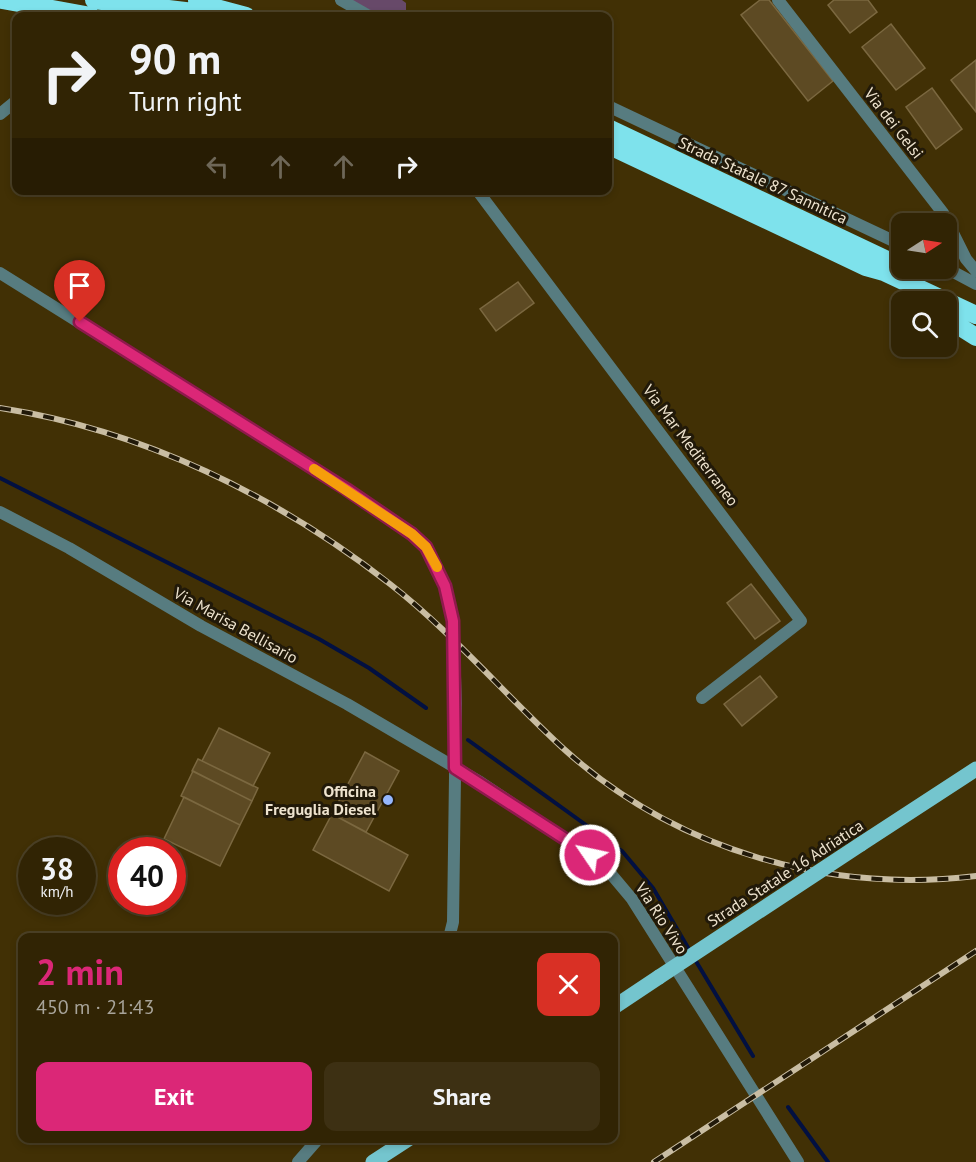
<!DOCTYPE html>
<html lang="en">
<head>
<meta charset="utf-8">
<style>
	:root { --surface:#312404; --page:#3d3013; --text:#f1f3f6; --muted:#a8a49a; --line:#4c4126; --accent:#db2777 }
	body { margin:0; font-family:"PT Sans",sans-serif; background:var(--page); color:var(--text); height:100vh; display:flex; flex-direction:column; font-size:22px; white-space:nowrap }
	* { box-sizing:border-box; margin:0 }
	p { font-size:20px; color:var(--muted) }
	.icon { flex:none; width:33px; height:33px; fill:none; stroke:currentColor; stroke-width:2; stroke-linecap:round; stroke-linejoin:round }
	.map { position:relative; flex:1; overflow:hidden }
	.details { position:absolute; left:18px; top:933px; width:600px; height:210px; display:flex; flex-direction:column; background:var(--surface); border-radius:12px; box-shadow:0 3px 9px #0003,0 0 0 2px var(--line) }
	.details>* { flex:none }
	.hud { position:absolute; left:12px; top:12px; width:600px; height:183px; border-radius:12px; box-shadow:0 3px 9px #0003,0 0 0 2px var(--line); background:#312404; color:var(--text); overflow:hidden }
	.needle { width:39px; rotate:78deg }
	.tools { position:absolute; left:891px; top:213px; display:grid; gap:12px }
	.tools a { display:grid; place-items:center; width:66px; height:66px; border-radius:12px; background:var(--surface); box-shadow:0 3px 9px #0003,0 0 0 2px var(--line); font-size:30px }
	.speed { position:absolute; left:18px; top:837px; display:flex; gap:12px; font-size:30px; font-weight:700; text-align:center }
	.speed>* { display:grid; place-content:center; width:78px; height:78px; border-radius:50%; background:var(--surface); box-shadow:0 3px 9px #0003,0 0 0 2px var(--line); line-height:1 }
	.speed small { font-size:15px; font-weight:400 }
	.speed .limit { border:9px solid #d22; background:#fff; color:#111 }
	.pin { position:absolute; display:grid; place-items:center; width:51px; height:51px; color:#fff; margin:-62px -26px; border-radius:50% 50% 50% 0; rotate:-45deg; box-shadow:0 0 6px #0007 }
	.pin .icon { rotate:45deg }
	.me { position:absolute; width:66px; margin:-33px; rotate:304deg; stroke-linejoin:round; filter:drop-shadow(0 0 4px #0008) }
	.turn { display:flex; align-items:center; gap:21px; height:126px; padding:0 18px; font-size:27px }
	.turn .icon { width:78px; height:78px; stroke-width:2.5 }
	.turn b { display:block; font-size:42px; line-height:51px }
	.lanes { display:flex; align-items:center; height:57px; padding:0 18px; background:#0003; justify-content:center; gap:30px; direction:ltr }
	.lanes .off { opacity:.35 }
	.round { display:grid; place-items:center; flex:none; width:63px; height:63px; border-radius:12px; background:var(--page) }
	.overview { display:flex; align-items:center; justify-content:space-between; height:102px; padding:0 18px }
	h1 { font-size:36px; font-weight:800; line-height:45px; color:var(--accent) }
	.primary-button { display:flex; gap:12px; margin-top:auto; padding:12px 18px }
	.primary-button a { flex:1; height:69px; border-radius:12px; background:var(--accent); color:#fff; font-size:24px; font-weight:800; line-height:69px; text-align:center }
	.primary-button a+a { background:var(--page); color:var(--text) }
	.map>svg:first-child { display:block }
	.green { fill:#674969 }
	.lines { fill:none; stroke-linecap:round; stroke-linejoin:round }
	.stream { stroke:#021041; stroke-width:4 }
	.building { fill:#5d4a23; stroke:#7b6840; stroke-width:1.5 }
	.minor { stroke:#577c80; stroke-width:12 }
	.major { stroke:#74c5ce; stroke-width:15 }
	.highway { stroke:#7ee2ec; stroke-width:18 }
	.rail-casing { stroke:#c9bda3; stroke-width:6 }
	.rail { stroke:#211909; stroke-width:4; stroke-dasharray:11; stroke-linecap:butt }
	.major-bridge { stroke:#74c5ce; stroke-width:15 }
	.route-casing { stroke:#8e194d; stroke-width:15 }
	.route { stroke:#db2777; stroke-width:10 }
	.slow { stroke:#f59e0b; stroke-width:10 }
	.poi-dot { fill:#95b7fd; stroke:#211909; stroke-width:2 }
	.labels { text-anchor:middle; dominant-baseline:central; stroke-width:6; stroke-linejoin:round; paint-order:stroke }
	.street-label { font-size:16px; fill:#eee3ce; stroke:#211909 }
	.poi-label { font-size:16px; font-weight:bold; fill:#eee3ce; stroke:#211909; text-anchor:end }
</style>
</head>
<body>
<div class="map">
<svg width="976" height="1162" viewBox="0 0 976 1162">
	<rect width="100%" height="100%" fill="#413005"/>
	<!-- green -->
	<path class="green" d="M348 0H402L406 3V11L401 16H383Z"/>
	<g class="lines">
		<!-- stream -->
		<path class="stream" d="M0 478 319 639 369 668 426 708
			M468 740 622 851 653 888 690 951
			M694 958 753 1056
			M788 1107 828 1162"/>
	</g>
	<!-- building -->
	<path class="building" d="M760 0H769L833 81 808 101 741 15Z
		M834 0H868L877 12 850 33 828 5Z
		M891 24 925 68 896 90 862 47Z
		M976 60V112L951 80Z
		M932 88 962 129 936 149 906 107Z
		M518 282 534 303 496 331 480 309Z
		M751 584 780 621 755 639 727 603Z
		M760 676 777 697 742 726 724 704Z
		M219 728 270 753 253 786 202 761Z
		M365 752 399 771 366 832 332 814Z
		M198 759 258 788 252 801 192 771Z
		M193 771 252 801 240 825 181 796Z
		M184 797 240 825 220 866 164 839Z
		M332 814 408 855 389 891 313 850Z"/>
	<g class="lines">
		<!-- minor -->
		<path class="minor" d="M341 0 369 16
			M778 0 943 213 966 259 976 271
			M608 106 902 245
			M0 114 16 101
			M477 190 801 621 702 698
			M946 268 976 284
			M0 273 346 489 412 533 426 547 445 586 453 621 456 704 453 922 449 938
			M0 512 69 548 201 626 347 704 480 782 589 855 611 874 632 899 798 1162
			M298 1162 319 1138"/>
		<!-- major -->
		<path class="major" d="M861 844 976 769
			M614 1007 659 977
			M373 1162 410 1138"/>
		<!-- highway -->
		<path class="highway" d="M2 0 91 16
			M94 0 227 16
			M197 0 209 6 246 16
			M608 128 902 267
			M608 145 866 267 884 272 976 315
			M946 318 976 337"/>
		<!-- rail casing -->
		<g class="rail-casing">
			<path id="rail" d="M0 408C142 430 277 496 390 584 453 633 506 696 565 750 676 850 829 894 976 876
				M654 1162 976 951"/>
		</g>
		<!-- rail -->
		<use href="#rail" class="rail"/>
		<!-- major-bridge -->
		<path class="major-bridge" d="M659 977 861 844"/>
	</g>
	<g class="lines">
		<!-- route casing -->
		<g class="route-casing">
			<path id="route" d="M80 322 346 489 412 534 426 547 445 586 453 621 455 768 590 855"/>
		</g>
		<!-- route -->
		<use href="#route" class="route"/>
		<!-- slow -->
		<path class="slow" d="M314 469 412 534 426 547 437 567"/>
	</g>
	<!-- markers -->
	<circle class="poi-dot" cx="388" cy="800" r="6"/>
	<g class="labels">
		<!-- street labels -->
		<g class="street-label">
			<text transform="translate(894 123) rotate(52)">Via dei Gelsi</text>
			<text transform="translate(763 180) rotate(25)">Strada Statale 87 Sannitica</text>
			<text transform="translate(691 445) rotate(53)">Via Mar Mediterraneo</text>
			<text transform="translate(236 625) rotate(29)">Via Marisa Bellisario</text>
			<text transform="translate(785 873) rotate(-33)">Strada Statale 16 Adriatica</text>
			<text transform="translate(662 918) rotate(57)">Via Rio Vivo</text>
		</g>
		<!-- poi labels -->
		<g class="poi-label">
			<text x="376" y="791">Officina<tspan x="376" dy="18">Freguglia Diesel</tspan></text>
		</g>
	</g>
</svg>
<div class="tools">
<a><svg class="needle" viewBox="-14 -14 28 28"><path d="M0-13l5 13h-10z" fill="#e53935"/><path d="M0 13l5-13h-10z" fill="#a8a49a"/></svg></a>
<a><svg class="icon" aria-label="search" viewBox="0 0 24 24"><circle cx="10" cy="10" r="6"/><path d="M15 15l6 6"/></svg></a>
</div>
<div class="speed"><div>38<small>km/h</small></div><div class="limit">40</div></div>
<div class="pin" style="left:80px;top:322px;background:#d93025"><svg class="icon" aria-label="arrive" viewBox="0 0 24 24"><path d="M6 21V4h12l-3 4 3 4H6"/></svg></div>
<svg class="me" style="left:590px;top:855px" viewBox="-20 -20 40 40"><circle r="17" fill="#db2777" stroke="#fff" stroke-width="3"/><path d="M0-11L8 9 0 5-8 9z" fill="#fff"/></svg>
<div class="hud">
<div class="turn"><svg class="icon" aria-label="right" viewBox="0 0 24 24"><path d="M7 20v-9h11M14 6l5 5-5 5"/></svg><div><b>90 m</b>Turn right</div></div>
<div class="lanes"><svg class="icon off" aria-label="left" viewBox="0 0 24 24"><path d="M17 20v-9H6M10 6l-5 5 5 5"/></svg><svg class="icon off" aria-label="ahead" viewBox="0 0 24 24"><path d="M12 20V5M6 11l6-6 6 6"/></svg><svg class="icon off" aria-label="ahead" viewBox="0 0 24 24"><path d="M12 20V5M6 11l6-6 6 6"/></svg><svg class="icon" aria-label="right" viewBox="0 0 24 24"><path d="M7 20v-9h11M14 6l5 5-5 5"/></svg></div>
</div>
<section class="details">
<div class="overview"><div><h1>2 min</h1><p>450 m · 21:43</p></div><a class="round" style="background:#d93025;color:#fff"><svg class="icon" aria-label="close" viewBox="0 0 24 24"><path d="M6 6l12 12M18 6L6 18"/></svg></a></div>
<div class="primary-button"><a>Exit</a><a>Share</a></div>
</section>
</div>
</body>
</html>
